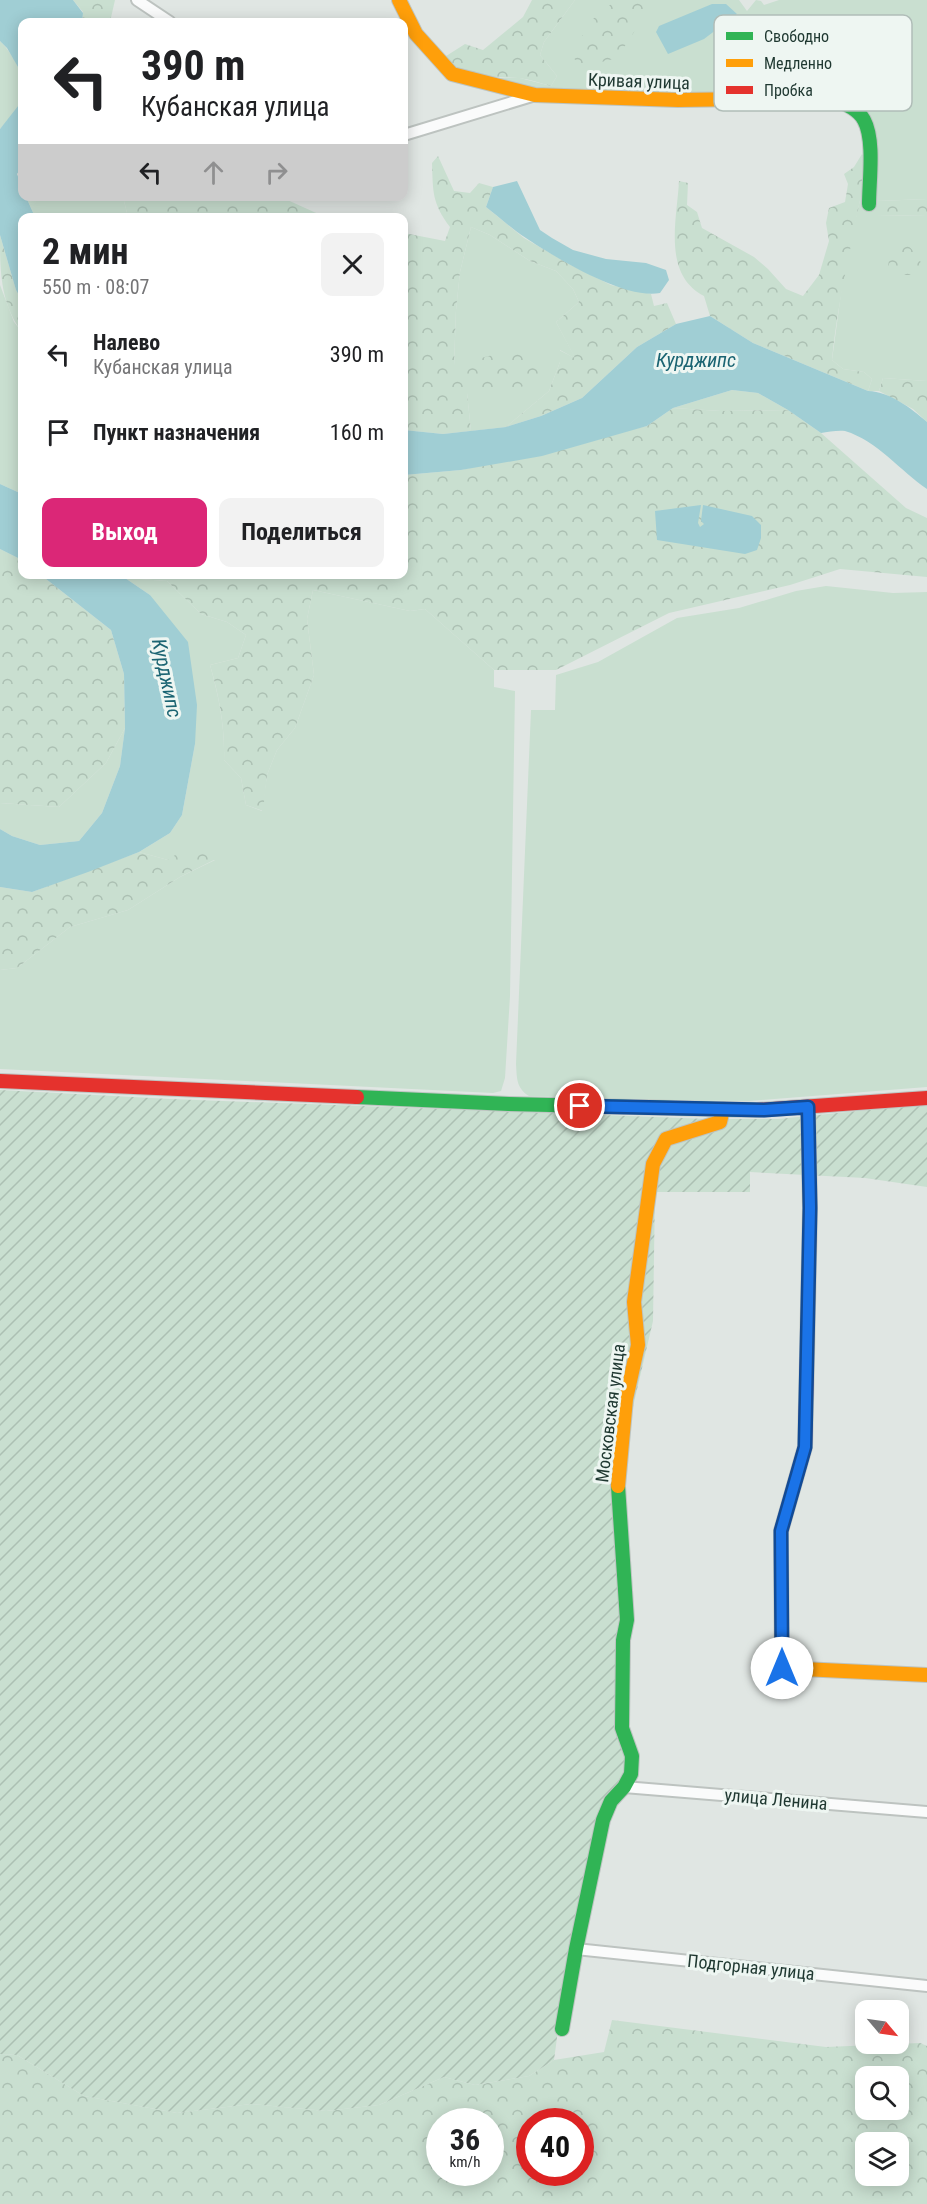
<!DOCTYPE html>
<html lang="ru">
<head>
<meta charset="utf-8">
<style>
	:root { --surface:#fff; --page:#f2f2f2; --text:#202124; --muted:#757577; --accent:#db2777 }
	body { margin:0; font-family:"Roboto Condensed",sans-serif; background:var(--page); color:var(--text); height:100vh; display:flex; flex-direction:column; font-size:22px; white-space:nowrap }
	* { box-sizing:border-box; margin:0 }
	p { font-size:20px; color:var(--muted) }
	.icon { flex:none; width:33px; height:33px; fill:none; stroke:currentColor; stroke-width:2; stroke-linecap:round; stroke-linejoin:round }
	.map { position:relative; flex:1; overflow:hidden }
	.details { position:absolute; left:18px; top:213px; width:390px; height:366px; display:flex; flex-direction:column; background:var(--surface); border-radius:12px; box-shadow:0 3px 15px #0003 }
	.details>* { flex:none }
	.guide { position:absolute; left:18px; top:18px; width:390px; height:183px; border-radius:12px; box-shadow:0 3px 15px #0003; background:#fff; color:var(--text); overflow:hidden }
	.needle { width:39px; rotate:119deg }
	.controls { position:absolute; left:855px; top:2000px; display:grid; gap:12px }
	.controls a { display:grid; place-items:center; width:54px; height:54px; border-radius:12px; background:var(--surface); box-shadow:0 3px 15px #0003; font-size:30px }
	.speed { position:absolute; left:426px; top:2108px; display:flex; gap:12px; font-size:30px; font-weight:700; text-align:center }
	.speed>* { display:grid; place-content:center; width:78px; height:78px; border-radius:50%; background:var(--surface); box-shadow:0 3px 15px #0003; line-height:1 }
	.speed small { font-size:15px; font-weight:400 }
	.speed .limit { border:9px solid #d22; background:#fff; color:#111 }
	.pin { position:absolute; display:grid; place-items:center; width:51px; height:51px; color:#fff; margin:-26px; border:3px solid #fff; border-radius:50%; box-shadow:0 2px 6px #0007 }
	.me { position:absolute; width:66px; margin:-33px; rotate:0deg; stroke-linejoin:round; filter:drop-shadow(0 0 4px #0008) }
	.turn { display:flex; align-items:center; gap:21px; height:126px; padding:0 24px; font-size:27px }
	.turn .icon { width:78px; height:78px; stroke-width:2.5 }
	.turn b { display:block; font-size:42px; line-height:51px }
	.lanes { display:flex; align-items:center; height:57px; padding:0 24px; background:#0003; justify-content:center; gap:30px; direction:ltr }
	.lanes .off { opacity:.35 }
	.round { display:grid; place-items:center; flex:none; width:63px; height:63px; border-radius:12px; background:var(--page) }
	.head { display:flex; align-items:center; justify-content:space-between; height:102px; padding:0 24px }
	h1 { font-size:36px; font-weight:700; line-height:45px }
	.cta { display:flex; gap:12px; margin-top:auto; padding:12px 24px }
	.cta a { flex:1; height:69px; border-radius:12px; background:var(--accent); color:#fff; font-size:24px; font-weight:700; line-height:69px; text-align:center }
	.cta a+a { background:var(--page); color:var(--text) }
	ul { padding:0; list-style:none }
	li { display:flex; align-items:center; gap:18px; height:78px; padding:0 24px }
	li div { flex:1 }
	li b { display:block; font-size:22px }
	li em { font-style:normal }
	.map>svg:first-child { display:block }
	.green { fill:#c9dfd0 }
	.forest { fill:url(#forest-crowns); fill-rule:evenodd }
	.garden { fill:url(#garden-furrows) }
	.water { fill:#a0ced4 }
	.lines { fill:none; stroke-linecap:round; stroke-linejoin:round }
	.street-casing { stroke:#bdc3c0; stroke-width:14 }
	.fast-casing { stroke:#bdc4c1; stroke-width:16 }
	.slow-casing { stroke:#bdc4c1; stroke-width:16 }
	.jam-casing { stroke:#bdc4c1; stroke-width:16 }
	.street { stroke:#fafbfb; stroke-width:10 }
	.fast { stroke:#30b455; stroke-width:14 }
	.slow { stroke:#ff9f0a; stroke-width:14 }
	.jam { stroke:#e5322d; stroke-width:14 }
	.route-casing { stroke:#114b97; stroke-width:15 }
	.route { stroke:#1a73e8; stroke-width:10 }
	.labels { text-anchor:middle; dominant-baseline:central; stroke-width:6; stroke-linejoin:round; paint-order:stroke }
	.street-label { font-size:18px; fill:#1f3831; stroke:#eef6f2 }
	.water-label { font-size:20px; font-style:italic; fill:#1b6472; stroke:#eef6f2 }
	.key { fill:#eef6f2; stroke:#b0bdb8; stroke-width:1.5 }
	.key-label { font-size:16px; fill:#1f3831 }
</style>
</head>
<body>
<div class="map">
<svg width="927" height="2204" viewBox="0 0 927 2204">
	<defs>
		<pattern id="forest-crowns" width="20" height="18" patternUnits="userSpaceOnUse" patternTransform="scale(1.5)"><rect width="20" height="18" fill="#c9dfd0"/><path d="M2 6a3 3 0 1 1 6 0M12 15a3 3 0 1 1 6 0" fill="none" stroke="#acc0b3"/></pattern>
		<pattern id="garden-furrows" width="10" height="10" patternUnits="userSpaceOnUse" patternTransform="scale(1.5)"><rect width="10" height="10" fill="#c9dfd0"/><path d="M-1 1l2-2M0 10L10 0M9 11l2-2" fill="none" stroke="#acc0b3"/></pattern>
	</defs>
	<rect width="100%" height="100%" fill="#e0e6e3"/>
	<!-- green -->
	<path class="green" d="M575 0H739L747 11 756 0 761 1 764 5 779 0H927V199L877 201 878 216 927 215V381L883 378 879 391H868L872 379 864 372 843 369 832 360 844 271 860 200 861 179 866 159 859 108 747 96 537 90 490 78H520L551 86 557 76 540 55 544 42Z
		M0 41C13 54 31 83 21 102 17 112 7 121 0 129Z
		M98 196 102 200 106 197H123L128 217H35L26 197Z
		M471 227 490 235 530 261 556 271 573 289 579 302 556 322 576 359 560 350V362L549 391 506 427 471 431 467 393 477 360 454 366 456 310 460 272Z
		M0 285 14 322 22 332V494L0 484Z
		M732 390 758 393 788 410 721 411 673 408Z
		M125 578 167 581 201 614 227 622 246 635 238 658 210 665C219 697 225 727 224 760L241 778 246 805 262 811 267 775 277 750 295 728 314 675 307 619 313 590 410 611 425 609 494 670V687L515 691 510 996 505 1078 501 1091 493 1093 0 1069V970L17 968 70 927 128 910 180 877 215 860H168L139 852 170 833 182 815 195 744 150 595Z
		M826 586 893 593 927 592V1087L749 1101 640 1100 529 1096C516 1088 517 1078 516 1064L531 710H555L556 675 598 662 677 618 739 608 796 591Z
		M125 728 120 766 102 813 79 841 40 845 12 836 0 829V803L59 807 106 763Z"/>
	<!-- forest -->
	<path class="forest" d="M73 0H115L110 22H82L83 12Z
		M532 0H575L544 42 540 55 557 76 551 86C540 83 529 79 518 78 490 76 466 81 443 58L465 44 483 50 523 17Z
		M616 0H655L617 58 578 68 572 52 593 19Z
		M862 154 866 159C862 174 863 190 859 205 849 257 837 307 832 360L843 369 864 372 872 379 868 391 753 343 710 316 704 296C662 274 677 220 679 181L688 183 687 205 697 212 702 228 754 257 768 269 786 289 803 296 819 275 829 241 826 223 829 208 845 202 848 184 844 174 854 167Z
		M438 156 454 191 470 193 479 183 493 187 486 207 524 238 571 265 611 285 651 294 654 306 667 303 676 324 637 347 582 398 541 416 506 427 549 391 560 362 559 350 575 358 556 322 579 302 573 289 556 271 530 261 490 235 471 227 460 272 456 310 454 365 508 351 535 348 539 373 524 386 489 396 467 393 471 431 443 434 404 430V233L445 241 450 227C432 203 433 192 432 163Z
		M259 197 263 199 283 198 325 217H128L123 197Z
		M927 199V215L877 216V201Z
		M0 235 16 290 22 300V332C0 303 0 270 0 235Z
		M901 238 919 257 922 267 914 275H893L888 269C889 255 890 248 901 238Z
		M883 378 927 381V422L913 409 879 391Z
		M673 408 721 411 788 410 821 433 906 508 927 518V577L840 569 790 585 669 613 556 670H494L425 609 410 611 313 590 307 619 314 675 295 728 277 750 267 775 263 811 246 805 241 778 224 760C225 727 219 696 210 665L238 658 246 635 227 622 201 614 167 581 125 578 114 575 404 574V475L461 470 647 426Z
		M0 549 22 560V574L41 575 111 630 124 674 125 728 106 763 59 807 0 803Z
		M188 846 216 859 180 877 128 910 70 927 17 968 0 970V887L32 892 139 852 168 860Z
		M612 2020 826 2047 920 2043 927 2046V2204H0V2054L17 2055 84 2096 177 2113 251 2104 326 2111 379 2105 444 2077 475 2085 529 2076 554 2060 604 2052ZM866 2076H898V2109H866ZM440 2121H490V2172H440ZM530 2121H580V2172H530ZM866 2142H898V2175H866Z"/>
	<!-- garden -->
	<path class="garden" d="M0 1090 170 1099 709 1119H778L927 1104V1187L865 1178 750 1172V1192H655L653 1321 629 1424 623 1484 627 1773 612 1792 559 2023 554 2060 529 2076 475 2085 444 2077 379 2105 326 2111 251 2104 177 2113 84 2096 17 2055 0 2054Z"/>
	<!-- water -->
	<path class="water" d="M0 0H73L83 13 82 22H22V74L7 48 0 41Z
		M712 4H726L737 14 704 39 668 54 656 32 659 26Z
		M22 101V167L17 174 22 187V196L26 197 35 217 22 218V300L16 290 0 235V129Z
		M517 181 540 230 552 238 573 250 606 259 646 263 666 270 669 280 660 293C625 300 556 258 526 238 512 229 499 217 486 207L493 187Z
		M710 316 753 343 868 391C890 392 911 408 927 422V489C900 471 878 441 845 431 838 430 828 432 821 433L788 410 758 393 732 390 673 408 647 426 542 456 461 470 404 475V430L443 434 506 427 541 416 582 398 637 347 676 324Z
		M0 484 22 494V560L0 549Z
		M701 505 698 523 700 527 704 524 701 521 703 505 752 516 761 525V538L757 550 745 554 657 540 655 511Z
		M114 575 125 578 150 595 188 642 197 705 195 744 182 815 170 833 139 852 88 872 32 892 0 887V829L12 836 40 845 79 841 102 813 120 766 125 728 124 674 111 630 41 575Z"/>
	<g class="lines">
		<!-- street casing -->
		<g class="street-casing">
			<path id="street" d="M137 0 170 22
				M404 135 532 96
				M624 1787 927 1812
				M576 1949 927 1986"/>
		</g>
		<!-- fast casing -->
		<g class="fast-casing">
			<path id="fast" d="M830 98C842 102 858 108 864 120 875 140 869 182 869 204
				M357 1097 509 1104 757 1110
				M562 2029 576 1949 603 1820 611 1801 624 1787 631 1774 632 1756 622 1728 623 1640 627 1620 618 1486"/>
		</g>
		<!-- slow casing -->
		<g class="slow-casing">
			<path id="slow" d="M399 0 416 34 452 74 535 95 678 100 830 98
				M807 1356 810 1208 808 1107
				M618 1486 626 1399 638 1345 634 1302 653 1164 666 1139 720 1122 723 1109
				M781 1553 782 1668 927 1675"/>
		</g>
		<!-- jam casing -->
		<g class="jam-casing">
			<path id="jam" d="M0 1081 357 1097
				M757 1110 927 1098
				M781 1553V1531L805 1447 807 1356"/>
		</g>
		<!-- street -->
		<use href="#street" class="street"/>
		<!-- fast -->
		<use href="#fast" class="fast"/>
		<!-- slow -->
		<use href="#slow" class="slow"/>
		<!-- jam -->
		<use href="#jam" class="jam"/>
	</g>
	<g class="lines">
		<!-- route casing -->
		<g class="route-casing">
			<path id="route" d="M580 1106 764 1110 808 1107 810 1208 805 1447 781 1531 782 1668"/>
		</g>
		<!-- route -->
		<use href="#route" class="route"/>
	</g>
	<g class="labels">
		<!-- street labels -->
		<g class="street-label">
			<text transform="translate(639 81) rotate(2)">Кривая улица</text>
			<text transform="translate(610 1413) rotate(-83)">Московская улица</text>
			<text transform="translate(776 1799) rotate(5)">улица Ленина</text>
			<text transform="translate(751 1967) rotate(6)">Подгорная улица</text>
		</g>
		<!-- water labels -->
		<g class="water-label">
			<text x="696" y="360">Курджипс</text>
			<text transform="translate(167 678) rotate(78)">Курджипс</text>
		</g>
	</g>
	<!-- legend -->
	<rect x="714" y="15" width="198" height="96" rx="9" class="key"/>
	<rect x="726" y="32" width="27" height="8" fill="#30b455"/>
	<rect x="726" y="59" width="27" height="8" fill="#ff9f0a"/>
	<rect x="726" y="86" width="27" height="8" fill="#e5322d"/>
	<g class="key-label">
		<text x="764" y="42">Свободно</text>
		<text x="764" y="69">Медленно</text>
		<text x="764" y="96">Пробка</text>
	</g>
</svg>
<div class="controls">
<a><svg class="needle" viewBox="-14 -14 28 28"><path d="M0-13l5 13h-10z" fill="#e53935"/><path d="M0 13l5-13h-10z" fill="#757577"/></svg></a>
<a><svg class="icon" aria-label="search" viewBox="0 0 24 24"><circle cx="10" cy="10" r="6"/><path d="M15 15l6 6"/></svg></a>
<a><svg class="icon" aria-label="layers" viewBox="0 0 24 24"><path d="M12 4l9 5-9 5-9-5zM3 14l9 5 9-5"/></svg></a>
</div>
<div class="speed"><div>36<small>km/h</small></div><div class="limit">40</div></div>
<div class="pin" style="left:580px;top:1106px;background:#d93025"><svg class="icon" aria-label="arrive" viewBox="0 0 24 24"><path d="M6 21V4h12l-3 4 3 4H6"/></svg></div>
<svg class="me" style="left:782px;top:1668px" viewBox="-20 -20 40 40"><circle r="19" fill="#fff"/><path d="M0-13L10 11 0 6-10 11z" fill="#1a73e8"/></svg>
<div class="guide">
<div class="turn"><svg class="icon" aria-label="left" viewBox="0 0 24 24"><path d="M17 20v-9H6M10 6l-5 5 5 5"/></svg><div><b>390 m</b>Кубанская улица</div></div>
<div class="lanes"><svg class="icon" aria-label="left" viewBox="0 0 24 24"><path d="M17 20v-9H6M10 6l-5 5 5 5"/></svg><svg class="icon off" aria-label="ahead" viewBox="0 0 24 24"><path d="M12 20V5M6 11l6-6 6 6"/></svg><svg class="icon off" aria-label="right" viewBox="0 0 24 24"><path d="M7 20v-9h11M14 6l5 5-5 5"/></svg></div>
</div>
<section class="details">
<div class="head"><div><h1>2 мин</h1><p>550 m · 08:07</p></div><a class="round"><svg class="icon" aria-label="close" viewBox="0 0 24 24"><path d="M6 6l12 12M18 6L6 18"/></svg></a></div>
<ul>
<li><svg class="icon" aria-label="left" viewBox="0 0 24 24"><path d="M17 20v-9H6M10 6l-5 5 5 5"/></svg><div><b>Налево</b><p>Кубанская улица</p></div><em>390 m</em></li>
<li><svg class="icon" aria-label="arrive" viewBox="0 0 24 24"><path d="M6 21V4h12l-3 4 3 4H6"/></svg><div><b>Пункт назначения</b></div><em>160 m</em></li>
</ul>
<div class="cta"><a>Выход</a><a>Поделиться</a></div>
</section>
</div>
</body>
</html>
